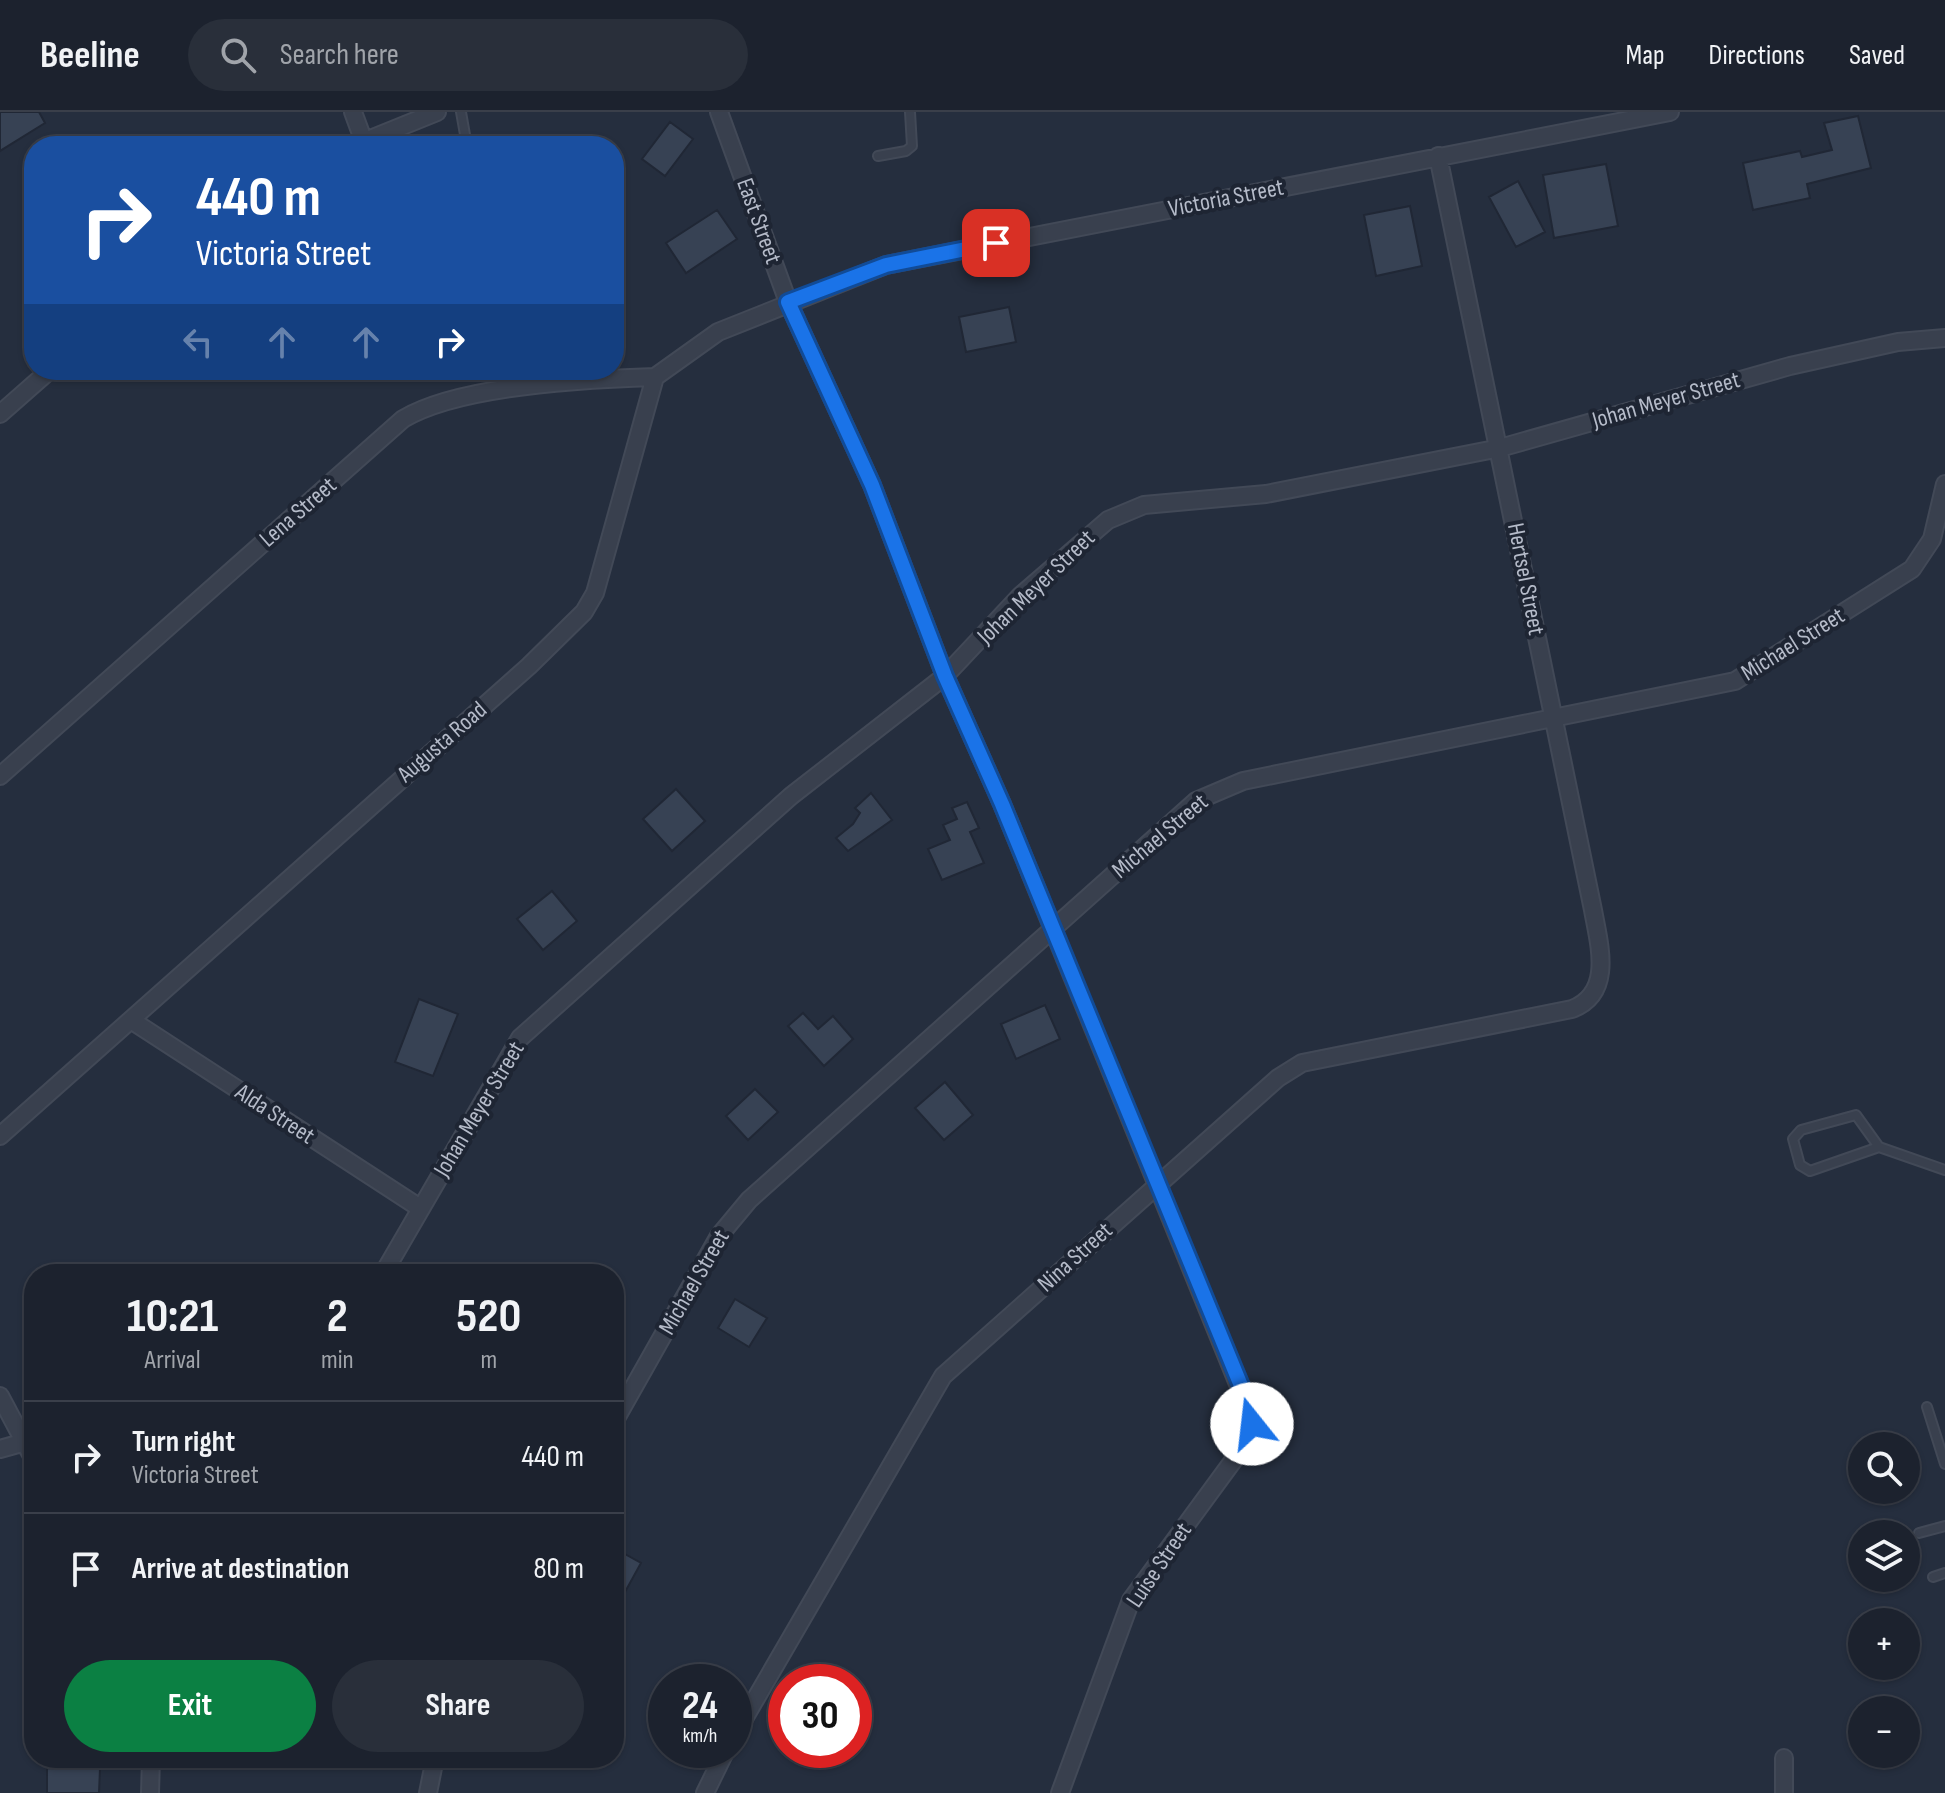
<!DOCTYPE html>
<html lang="en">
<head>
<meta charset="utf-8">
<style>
	:root { --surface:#1c222e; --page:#292f3a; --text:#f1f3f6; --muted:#a0a4aa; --line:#3a3f4a; --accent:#0b8043 }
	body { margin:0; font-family:"Sofia Sans Condensed",sans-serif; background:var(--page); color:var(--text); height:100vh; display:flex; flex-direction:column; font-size:30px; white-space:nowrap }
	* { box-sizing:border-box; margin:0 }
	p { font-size:26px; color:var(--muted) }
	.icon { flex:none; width:44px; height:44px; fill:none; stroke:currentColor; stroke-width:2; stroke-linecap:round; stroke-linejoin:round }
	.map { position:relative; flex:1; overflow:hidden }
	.side { position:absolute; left:24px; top:1152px; width:600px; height:504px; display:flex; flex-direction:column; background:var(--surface); border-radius:32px; box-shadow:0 2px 6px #0004,0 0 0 2px var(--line) }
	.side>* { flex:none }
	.hud { position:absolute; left:24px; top:24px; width:600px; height:244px; border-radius:32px; box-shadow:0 2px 6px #0004,0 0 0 2px var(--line); background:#1a4fa0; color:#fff; overflow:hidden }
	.buttons { position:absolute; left:1848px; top:1320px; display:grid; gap:16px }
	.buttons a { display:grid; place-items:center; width:72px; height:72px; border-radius:50%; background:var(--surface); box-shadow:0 2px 6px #0004,0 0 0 2px var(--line); font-size:40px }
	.speed { position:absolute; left:648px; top:1552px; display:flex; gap:16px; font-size:40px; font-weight:700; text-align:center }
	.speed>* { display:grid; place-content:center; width:104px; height:104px; border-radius:50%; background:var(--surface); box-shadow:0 2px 6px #0004,0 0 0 2px var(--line); line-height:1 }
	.speed small { font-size:20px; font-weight:400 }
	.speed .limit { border:12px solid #d22; background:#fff; color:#111 }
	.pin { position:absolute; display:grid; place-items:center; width:68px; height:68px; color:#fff; margin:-34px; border-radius:16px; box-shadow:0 4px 12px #0006 }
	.me { position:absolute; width:88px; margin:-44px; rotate:344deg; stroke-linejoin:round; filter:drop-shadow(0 0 6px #0008) }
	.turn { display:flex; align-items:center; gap:28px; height:168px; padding:0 40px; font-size:36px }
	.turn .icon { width:104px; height:104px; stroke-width:2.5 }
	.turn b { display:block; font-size:56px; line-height:68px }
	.lanes { display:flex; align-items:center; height:76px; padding:0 40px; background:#0003; justify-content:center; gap:40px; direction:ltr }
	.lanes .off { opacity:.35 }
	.eta { display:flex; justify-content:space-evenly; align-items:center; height:136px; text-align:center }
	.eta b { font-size:48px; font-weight:700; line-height:56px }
	.action { display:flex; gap:16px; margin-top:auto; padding:16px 40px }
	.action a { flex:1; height:92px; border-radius:48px; background:var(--accent); color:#fff; font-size:32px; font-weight:700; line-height:92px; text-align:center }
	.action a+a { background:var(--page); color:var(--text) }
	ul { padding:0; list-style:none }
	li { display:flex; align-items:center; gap:24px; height:112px; padding:0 40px; border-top:2px solid var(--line) }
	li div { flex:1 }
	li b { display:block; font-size:30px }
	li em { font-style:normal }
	header { display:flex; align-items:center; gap:48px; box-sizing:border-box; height:112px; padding:0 40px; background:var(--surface); border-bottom:2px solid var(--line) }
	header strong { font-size:38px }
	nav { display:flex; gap:44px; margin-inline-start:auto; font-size:28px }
	.search { width:560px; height:72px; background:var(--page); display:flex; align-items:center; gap:20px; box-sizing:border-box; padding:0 28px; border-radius:44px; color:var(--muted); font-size:30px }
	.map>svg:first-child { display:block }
	.building { fill:#374254; stroke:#202735; stroke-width:2 }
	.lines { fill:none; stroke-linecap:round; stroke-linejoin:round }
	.lane-casing { stroke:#424957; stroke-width:12 }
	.street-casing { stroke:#424957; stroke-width:20 }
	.lane { stroke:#39404e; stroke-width:8 }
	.street { stroke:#39404e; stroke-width:16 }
	.route-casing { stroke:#114b97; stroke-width:20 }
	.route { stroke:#1a73e8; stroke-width:14 }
	.labels { text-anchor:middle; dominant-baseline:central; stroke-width:8; stroke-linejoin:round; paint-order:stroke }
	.street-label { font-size:24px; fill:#b5bbc9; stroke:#1e2533 }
</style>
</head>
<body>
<header>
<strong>Beeline</strong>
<div class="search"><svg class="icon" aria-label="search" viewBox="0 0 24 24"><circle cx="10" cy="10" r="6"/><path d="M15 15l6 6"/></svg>Search here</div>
<nav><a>Map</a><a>Directions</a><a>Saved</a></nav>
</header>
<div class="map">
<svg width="1945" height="1681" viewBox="0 0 1945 1681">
	<rect width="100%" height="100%" fill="#252e3e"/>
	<!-- building -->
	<path class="building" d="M0 0H39L45 11 0 39Z
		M1858 4 1871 56 1807 72 1810 86 1753 98 1743 51 1800 39 1802 45 1832 38 1824 11Z
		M670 10 693 27 665 64 642 47Z
		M1606 52 1618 114 1554 126 1543 63Z
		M1518 69 1545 120 1516 135 1489 85Z
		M1410 94 1422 154 1376 164 1364 103Z
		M717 98 737 127 686 161 666 131Z
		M1009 195 1016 230 966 240 959 205Z
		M676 677 705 709 672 739 643 707Z
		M871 681 892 708 848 739 836 726 853 712 860 701 855 696Z
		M967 690 979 716 970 720 984 751 942 768 928 737 950 728 943 713 957 707 952 696Z
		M552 779 577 809 543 838 517 807Z
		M419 887 458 902 433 964 395 950Z
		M1045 893 1060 927 1016 947 1001 912Z
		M803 901 818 917 833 904 853 927 824 954 788 914Z
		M945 970 973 1003 944 1028 915 996Z
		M755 977 778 1000 748 1028 726 1004Z
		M735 1187 767 1206 749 1235 718 1216Z
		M614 1436 641 1451 614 1500Z
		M47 1656 100 1657 99 1681H47Z"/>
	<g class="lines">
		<!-- lane casing -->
		<g class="lane-casing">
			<path id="lane" d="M461 0 467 34
				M878 44 906 39 912 34 910 0
				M1879 1035 1810 1059 1800 1053 1793 1027 1801 1018 1856 1003 1879 1035 1945 1058
				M1927 1295 1945 1352
				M1919 1421 1945 1414
				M1933 1465 1945 1461"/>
		</g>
		<!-- street casing -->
		<g class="street-casing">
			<path id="street" d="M353 0 364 30
				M719 0 788 190 872 373 945 564 1002 692 1251 1304 1250 1323 1241 1338 1131 1488 1060 1681
				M353 34 437 0
				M0 302 50 258
				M0 664 403 307C460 273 588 267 655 265
				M131 908 420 1096
				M0 1024 529 554 584 500 595 481 655 265 718 220 886 153 1670 0
				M383 1162 520 926 791 684 945 564 1020 484 1108 408 1144 393 1266 382 1500 336 1790 254 1898 230 1945 226
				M0 1284 34 1348
				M614 1310 719 1124 749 1088 1196 689 1243 669 1735 569 1912 457 1932 427 1945 372
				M0 1337 25 1330
				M734 1624 943 1264 1278 966 1302 951 1572 897C1614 881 1599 832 1593 798L1438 44
				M1784 1646V1681
				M150 1681 151 1646
				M428 1681 435 1646
				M705 1681 726 1638"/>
		</g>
		<!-- lane -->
		<use href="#lane" class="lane"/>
		<!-- street -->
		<use href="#street" class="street"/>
	</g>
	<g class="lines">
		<!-- route casing -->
		<g class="route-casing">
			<path id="route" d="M996 131 886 153 788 190 872 373 945 564 1002 692 1244 1281 1252 1312"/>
		</g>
		<!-- route -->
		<use href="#route" class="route"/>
	</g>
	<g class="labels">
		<!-- street labels -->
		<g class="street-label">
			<text transform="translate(1226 86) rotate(-11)">Victoria Street</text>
			<text transform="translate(759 109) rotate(70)">East Street</text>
			<text transform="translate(1666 288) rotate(-16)">Johan Meyer Street</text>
			<text transform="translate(298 400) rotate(-41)">Lena Street</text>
			<text transform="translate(1526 467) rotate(79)">Hertsel Street</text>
			<text transform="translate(1036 475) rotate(-44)">Johan Meyer Street</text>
			<text transform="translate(1793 532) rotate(-32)">Michael Street</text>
			<text transform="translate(442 630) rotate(-41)">Augusta Road</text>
			<text transform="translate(1160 724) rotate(-40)">Michael Street</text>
			<text transform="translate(479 997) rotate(-59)">Johan Meyer Street</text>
			<text transform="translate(275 1002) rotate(33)">Alda Street</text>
			<text transform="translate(1075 1145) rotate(-42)">Nina Street</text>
			<text transform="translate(694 1170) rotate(-60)">Michael Street</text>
			<text transform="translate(1159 1453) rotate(-56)">Luise Street</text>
		</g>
	</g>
</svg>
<div class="buttons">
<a><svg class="icon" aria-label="search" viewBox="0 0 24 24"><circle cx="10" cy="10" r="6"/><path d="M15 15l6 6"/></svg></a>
<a><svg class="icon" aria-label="layers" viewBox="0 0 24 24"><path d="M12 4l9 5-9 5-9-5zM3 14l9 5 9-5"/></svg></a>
<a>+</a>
<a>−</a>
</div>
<div class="speed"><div>24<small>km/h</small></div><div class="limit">30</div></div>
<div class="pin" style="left:996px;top:131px;background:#d93025"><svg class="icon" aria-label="arrive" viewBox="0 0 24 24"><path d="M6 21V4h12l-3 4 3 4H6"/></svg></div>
<svg class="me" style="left:1252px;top:1312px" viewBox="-20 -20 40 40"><circle r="19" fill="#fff"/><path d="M0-13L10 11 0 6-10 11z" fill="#1a73e8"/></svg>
<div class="hud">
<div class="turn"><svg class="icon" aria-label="right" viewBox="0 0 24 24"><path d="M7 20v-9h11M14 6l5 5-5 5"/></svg><div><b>440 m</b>Victoria Street</div></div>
<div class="lanes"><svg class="icon off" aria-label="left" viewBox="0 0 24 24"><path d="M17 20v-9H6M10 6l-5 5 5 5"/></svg><svg class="icon off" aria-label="ahead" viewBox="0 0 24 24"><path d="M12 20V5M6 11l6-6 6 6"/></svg><svg class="icon off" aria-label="ahead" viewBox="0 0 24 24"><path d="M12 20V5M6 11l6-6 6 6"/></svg><svg class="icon" aria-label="right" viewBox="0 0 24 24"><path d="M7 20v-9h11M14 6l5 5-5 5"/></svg></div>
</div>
<section class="side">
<div class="eta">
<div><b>10:21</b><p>Arrival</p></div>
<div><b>2</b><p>min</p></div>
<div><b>520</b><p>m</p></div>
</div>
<ul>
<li><svg class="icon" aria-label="right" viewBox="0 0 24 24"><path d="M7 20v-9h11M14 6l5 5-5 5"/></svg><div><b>Turn right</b><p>Victoria Street</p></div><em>440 m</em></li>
<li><svg class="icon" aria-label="arrive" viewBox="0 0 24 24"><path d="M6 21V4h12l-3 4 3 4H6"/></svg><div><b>Arrive at destination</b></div><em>80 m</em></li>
</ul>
<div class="action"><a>Exit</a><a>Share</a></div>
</section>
</div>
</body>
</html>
